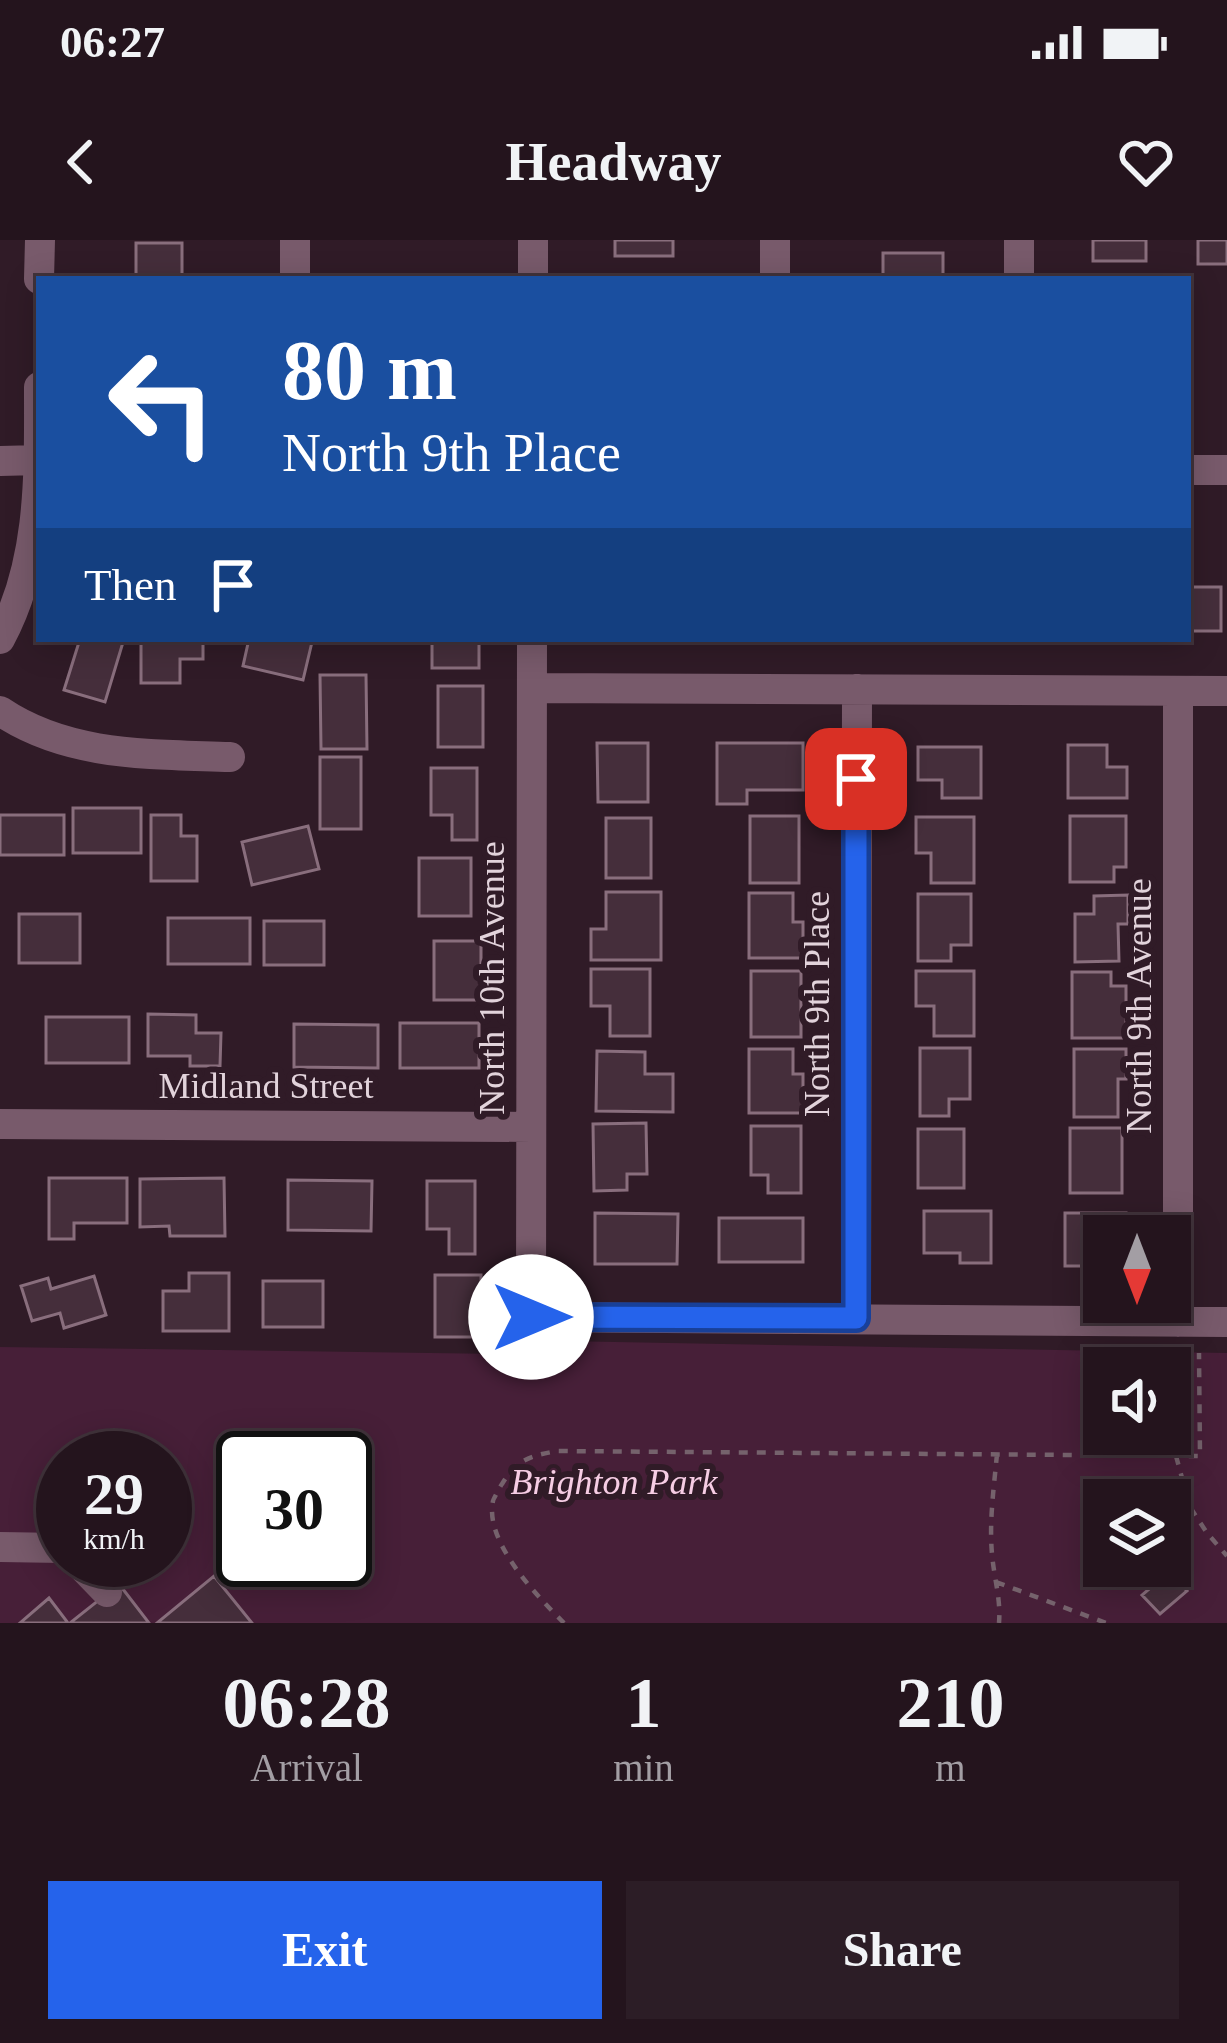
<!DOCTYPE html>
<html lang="en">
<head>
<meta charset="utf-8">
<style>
	:root { --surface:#24141d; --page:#2c1d26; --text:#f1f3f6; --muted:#a39ea4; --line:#41333b; --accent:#2563eb }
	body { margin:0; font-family:"Times New Roman",serif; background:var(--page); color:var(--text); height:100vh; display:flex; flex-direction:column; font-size:45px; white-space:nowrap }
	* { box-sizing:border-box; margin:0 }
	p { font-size:39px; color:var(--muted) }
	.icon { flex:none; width:66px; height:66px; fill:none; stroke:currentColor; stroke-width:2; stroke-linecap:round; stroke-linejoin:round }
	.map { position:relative; height:1383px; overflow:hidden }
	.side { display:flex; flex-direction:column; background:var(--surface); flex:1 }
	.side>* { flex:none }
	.banner { position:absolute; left:36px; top:36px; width:1155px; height:366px; border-radius:0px; box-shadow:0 6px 30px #0003,0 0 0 3px var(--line); background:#1a4fa0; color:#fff; overflow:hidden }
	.needle { width:78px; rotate:180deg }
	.tools { position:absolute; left:1083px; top:975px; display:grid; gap:24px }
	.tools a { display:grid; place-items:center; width:108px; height:108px; border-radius:0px; background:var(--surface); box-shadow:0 6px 30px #0003,0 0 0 3px var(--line); font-size:60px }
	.speed { position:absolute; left:36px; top:1191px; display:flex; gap:24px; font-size:60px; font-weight:700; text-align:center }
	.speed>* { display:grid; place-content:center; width:156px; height:156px; border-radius:50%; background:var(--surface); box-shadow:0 6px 30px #0003,0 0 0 3px var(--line); line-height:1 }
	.speed small { font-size:30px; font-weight:400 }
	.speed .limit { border:6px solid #111; border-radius:18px; background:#fff; color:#111 }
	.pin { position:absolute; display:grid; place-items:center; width:102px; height:102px; color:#fff; margin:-51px; border-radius:24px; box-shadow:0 6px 18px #0006 }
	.me { position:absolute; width:132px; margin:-66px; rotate:90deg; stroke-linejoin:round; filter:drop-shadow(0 0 9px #0008) }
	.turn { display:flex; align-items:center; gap:42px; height:252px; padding:0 48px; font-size:54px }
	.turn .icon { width:156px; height:156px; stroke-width:2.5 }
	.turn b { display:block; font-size:84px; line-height:102px }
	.then { display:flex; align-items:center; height:114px; padding:0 48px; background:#0003; gap:24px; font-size:45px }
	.eta { display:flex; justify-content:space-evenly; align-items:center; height:204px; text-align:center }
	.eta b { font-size:72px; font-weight:700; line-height:84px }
	.primary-button { display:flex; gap:24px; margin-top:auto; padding:24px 48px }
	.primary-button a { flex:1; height:138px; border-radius:0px; background:var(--accent); color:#fff; font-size:48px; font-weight:700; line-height:138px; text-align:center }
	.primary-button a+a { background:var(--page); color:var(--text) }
	.status { display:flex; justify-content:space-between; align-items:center; height:84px; padding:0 60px; background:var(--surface); direction:ltr }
	.status svg { height:33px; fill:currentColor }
	header { display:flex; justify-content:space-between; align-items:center; height:156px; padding:0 48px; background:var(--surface); font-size:54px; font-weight:700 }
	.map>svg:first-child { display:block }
	.green { fill:#471f38; fill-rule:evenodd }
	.building { fill:#452e3b; stroke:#896e7d; stroke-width:3 }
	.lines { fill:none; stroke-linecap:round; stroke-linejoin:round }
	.path { stroke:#75626c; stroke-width:4.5; stroke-dasharray:9 9; stroke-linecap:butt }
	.minor { stroke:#785a6b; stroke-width:30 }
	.route-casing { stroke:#184099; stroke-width:30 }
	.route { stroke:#2563eb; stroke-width:21 }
	.labels { text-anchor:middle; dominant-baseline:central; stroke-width:12; stroke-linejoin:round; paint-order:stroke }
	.street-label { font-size:36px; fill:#e2d3db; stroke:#301b27 }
	.park-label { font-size:36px; font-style:italic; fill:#f6cde4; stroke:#301b27 }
</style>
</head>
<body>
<div class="status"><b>06:27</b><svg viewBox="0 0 49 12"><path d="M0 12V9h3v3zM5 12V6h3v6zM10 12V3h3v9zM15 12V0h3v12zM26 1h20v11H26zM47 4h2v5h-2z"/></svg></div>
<header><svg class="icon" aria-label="back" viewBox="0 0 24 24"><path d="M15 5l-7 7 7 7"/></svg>Headway<svg class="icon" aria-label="heart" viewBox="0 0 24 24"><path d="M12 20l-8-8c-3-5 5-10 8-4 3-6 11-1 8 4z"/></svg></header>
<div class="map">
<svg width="1227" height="1383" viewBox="0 0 1227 1383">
	<rect width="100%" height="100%" fill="#301b27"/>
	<!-- green -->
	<path class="green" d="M503 1100 1227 1113V1383H0V1107L500 1114ZM1104 1128H1170V1194H1104ZM63 1218H165V1320H63ZM243 1218H345V1320H243ZM1104 1260H1170V1326H1104Z"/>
	<!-- building -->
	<path class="building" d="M615 0H673V16H615Z
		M1093 0H1146V21H1093Z
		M1198 0H1227V24H1198Z
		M136 3H182V39H136Z
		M883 13H943V39H883Z
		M1188 347H1221V391H1188Z
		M80 399H124L105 462 64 450Z
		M141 399H203V419H180V443H141Z
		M249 399H298L312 402 303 440 243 426Z
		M432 399H479V428H432Z
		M320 435H366L367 509H321Z
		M438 446H483V507H438Z
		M597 503H648V562H598Z
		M717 503H803V550H747V564H717Z
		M1068 505H1107V527H1127V558H1068Z
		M918 507H981V558H942V540H918Z
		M320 517H361V589H320Z
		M431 528H477V600H452V575H431Z
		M73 568H141V613H73Z
		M0 575H64V615H0Z
		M151 575H181V596H197V641H151Z
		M750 576H799V643H750Z
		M1070 576H1126V627H1114V642H1070Z
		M916 577H974V643H931V613H916Z
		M606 578H651V638H606Z
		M308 586 319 629 252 645 242 602Z
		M419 618H471V676H419Z
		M606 652H661V720H591V689H606Z
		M749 653H793V682H803V718H749Z
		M918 654H971V705H951V721H918Z
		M1128 655V684H1118L1119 721 1075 722V674H1094V656Z
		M19 674H80V723H19Z
		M168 678H250V724H168Z
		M264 681H324V725H264Z
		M434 701H481V760H434Z
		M591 729H650V796H610V766H591Z
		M751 731H801V797H751Z
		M916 731H974V796H934V766H916Z
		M1072 732H1111V746H1126V798H1072Z
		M148 774 196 775V793H221L220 826H190V816H148Z
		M46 777H129V823H46Z
		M400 783H479V828H400Z
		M294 784 378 785V828L294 827Z
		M920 808H970V859H949V876H920Z
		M749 809H793V834H803V873H749Z
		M1074 809H1126V839H1118V877H1074Z
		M597 811 645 812V834H673V872L596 871Z
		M646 883 647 934H627V950L594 951 593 884Z
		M751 886H801V953H768V935H751Z
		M1070 888H1122V953H1070Z
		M918 889H964V948H918Z
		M49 938H127V983H74V999H49Z
		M224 938 225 996H170L169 986 140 987V939Z
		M288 940 372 941 371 991 288 990Z
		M427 941H475V1014H449V989H427Z
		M924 971H991V1023H960V1013H924Z
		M595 973 678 974 677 1024H595Z
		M1065 973H1126V996H1104V1026H1065Z
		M719 978H803V1022H719Z
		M189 1033H229V1091H163V1051H189Z
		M435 1035H481V1097H435Z
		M94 1036 106 1075 64 1088 60 1073 32 1081 21 1046 48 1038 51 1049Z
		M263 1041H323V1087H263Z
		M1090 1276H1104V1313H1090Z
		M1169 1332 1187 1351 1160 1374 1142 1355Z
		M214 1336 252 1383H157Z
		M119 1344 149 1383H70Z
		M49 1358 68 1383H20Z"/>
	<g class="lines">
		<!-- path -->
		<path class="path" d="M997 1214C994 1247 989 1281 992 1314 994 1338 1001 1359 999 1383
			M1176 1216 1190 1267 1207 1293 1227 1316
			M996 1342 1106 1383
			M564 1383C538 1357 484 1302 493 1261 493 1260 501 1245 502 1244 517 1219 530 1216 557 1211L1200 1216 1199 1113"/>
		<!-- minor -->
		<path class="minor" d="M533 0V39
			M775 0V39
			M39 39 40 0
			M295 39V0
			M1019 39V0
			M0 221 39 220
			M1188 230H1227
			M0 399C42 321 39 233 39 147
			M532 399 531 1077 1227 1082
			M532 448 1227 451
			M1178 451V1082
			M0 471C68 517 150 514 230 517
			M0 884 531 887
			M856 1078 857 449
			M0 1307 63 1308
			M76 1320 107 1352"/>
	</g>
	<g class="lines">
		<!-- route casing -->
		<g class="route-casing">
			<path id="route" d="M531 1077 856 1078V539"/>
		</g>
		<!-- route -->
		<use href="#route" class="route"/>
	</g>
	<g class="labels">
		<!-- street labels -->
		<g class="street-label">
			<text transform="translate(492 738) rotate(-90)">North 10th Avenue</text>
			<text transform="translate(817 764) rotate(-90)">North 9th Place</text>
			<text transform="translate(1139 766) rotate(-90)">North 9th Avenue</text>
			<text x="266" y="846">Midland Street</text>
		</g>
		<!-- park labels -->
		<g class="park-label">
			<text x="614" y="1242">Brighton Park</text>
		</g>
	</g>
</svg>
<div class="tools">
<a><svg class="needle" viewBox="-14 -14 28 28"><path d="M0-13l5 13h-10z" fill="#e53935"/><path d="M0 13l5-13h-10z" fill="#a39ea4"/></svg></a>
<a><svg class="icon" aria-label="sound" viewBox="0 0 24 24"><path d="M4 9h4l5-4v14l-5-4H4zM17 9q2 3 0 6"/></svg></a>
<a><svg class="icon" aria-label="layers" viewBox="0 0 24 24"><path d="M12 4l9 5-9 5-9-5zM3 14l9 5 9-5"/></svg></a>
</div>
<div class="speed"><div>29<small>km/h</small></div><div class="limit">30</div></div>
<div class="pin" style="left:856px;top:539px;background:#d93025"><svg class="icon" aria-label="arrive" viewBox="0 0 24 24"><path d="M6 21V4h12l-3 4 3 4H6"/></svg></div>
<svg class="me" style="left:531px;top:1077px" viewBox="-20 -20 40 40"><circle r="19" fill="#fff"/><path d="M0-13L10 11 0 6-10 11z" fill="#2563eb"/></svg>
<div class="banner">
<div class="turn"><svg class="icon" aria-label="left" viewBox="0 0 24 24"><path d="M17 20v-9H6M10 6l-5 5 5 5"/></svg><div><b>80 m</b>North 9th Place</div></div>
<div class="then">Then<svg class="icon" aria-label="arrive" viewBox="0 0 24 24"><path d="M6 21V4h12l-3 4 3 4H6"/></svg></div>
</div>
</div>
<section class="side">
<div class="eta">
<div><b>06:28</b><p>Arrival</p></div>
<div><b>1</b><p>min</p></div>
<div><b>210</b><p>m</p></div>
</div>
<div class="primary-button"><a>Exit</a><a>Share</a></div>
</section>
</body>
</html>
